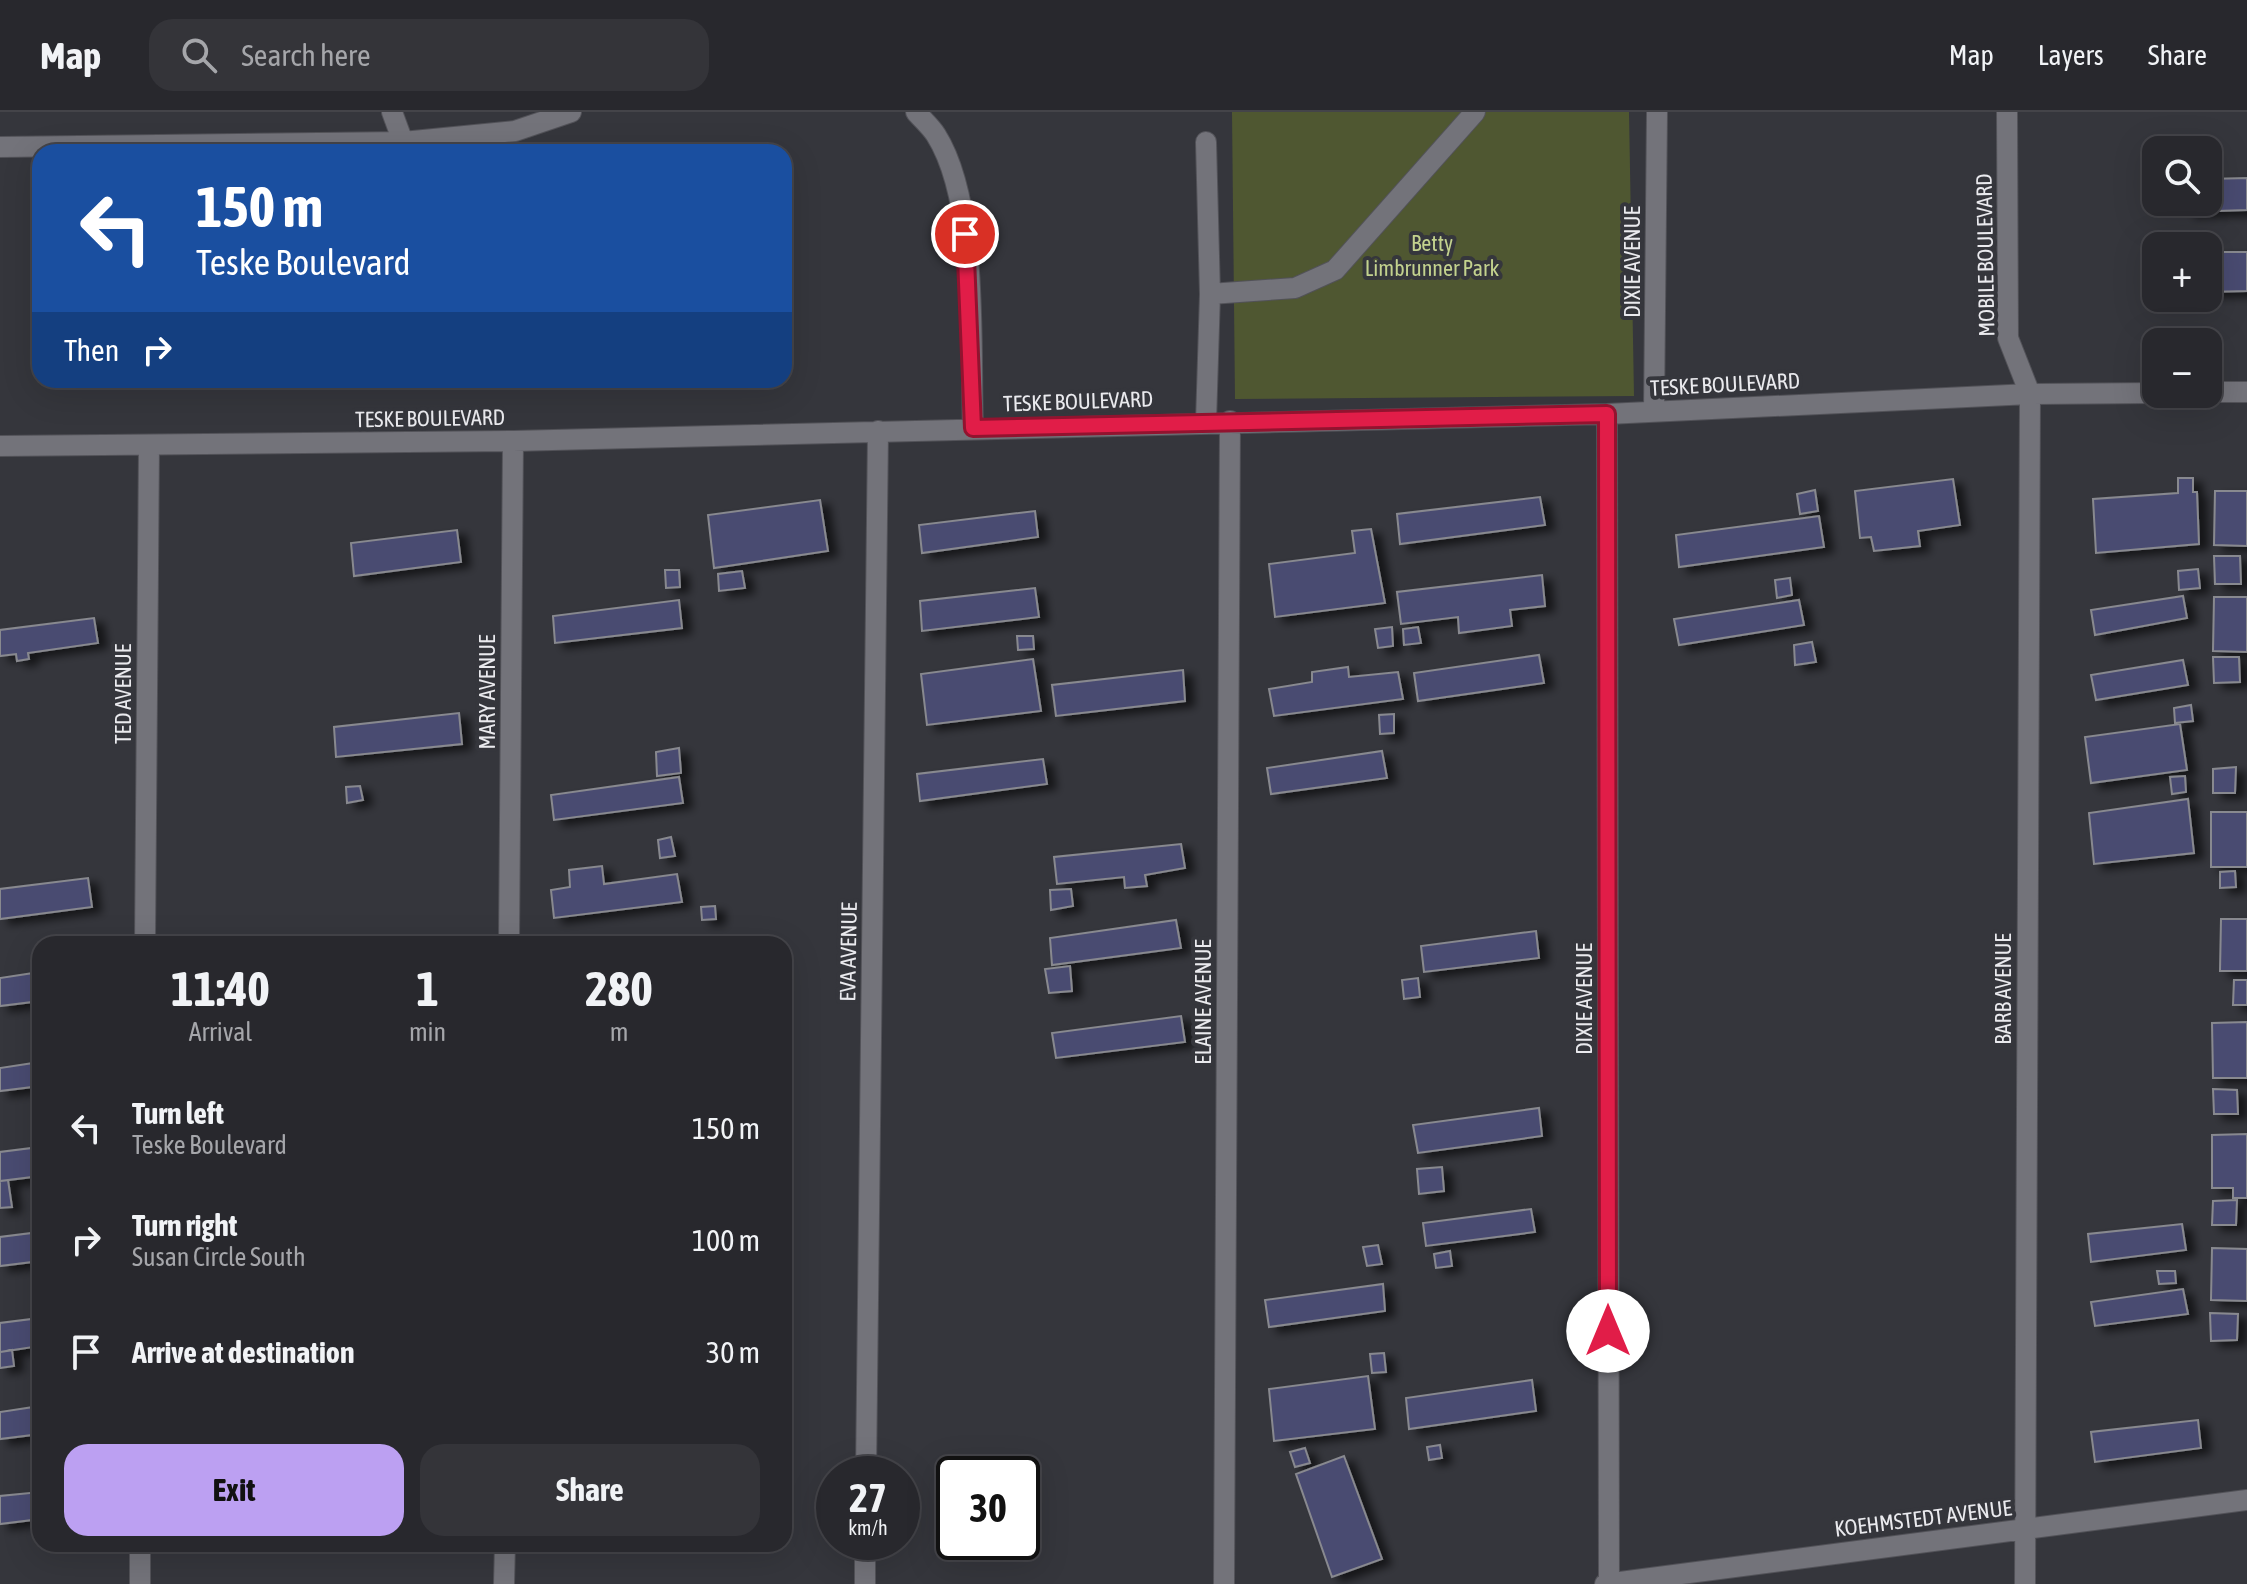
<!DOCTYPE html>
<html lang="en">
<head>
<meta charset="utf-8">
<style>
	:root { --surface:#28282d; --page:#343439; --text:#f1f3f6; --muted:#a5a6aa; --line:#444449; --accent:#bca0f2 }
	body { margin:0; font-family:"Asap Condensed",sans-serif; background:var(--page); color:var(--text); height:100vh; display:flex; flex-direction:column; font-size:30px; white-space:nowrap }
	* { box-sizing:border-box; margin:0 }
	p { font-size:26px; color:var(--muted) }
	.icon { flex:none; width:44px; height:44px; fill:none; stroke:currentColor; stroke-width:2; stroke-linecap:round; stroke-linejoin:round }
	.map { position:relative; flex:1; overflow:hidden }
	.details { position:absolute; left:32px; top:824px; width:760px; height:616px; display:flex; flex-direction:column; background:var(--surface); border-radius:24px; box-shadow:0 8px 32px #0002,0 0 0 2px var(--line) }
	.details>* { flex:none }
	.top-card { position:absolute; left:32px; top:32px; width:760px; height:244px; border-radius:24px; box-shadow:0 8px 32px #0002,0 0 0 2px var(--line); background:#1a4fa0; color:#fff; overflow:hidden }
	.controls { position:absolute; left:2142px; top:24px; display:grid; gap:16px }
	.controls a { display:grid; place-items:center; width:80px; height:80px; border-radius:16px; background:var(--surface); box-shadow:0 8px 32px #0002,0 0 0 2px var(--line); font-size:40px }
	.speed { position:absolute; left:816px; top:1344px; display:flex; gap:16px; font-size:40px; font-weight:700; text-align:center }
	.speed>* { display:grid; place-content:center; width:104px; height:104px; border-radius:50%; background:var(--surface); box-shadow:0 8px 32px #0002,0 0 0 2px var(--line); line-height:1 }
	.speed small { font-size:20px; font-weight:400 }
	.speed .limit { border:4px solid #111; border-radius:12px; background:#fff; color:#111 }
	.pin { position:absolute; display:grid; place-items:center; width:68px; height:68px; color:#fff; margin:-34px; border:4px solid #fff; border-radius:50%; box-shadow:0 2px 8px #0007 }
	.me { position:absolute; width:88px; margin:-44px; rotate:0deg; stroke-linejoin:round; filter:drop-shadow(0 0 6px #0008) }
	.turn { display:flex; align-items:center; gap:28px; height:168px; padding:0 32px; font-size:36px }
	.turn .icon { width:104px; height:104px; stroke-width:2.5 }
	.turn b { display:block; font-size:56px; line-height:68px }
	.then { display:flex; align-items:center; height:76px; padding:0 32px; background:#0003; gap:16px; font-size:30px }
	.eta { display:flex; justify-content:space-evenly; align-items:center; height:136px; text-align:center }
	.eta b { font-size:48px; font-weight:700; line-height:56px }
	.action { display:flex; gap:16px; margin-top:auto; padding:16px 32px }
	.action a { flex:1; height:92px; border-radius:24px; background:var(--accent); color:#111; font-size:32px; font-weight:700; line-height:92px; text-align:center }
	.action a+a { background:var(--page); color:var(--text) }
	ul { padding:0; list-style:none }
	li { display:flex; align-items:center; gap:24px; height:112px; padding:0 32px }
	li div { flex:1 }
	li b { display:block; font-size:30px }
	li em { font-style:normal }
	header { display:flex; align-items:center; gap:48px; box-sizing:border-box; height:112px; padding:0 40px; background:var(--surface); border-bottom:2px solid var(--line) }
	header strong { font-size:38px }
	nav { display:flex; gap:44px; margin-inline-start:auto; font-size:28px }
	.search { width:560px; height:72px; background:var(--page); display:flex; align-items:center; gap:20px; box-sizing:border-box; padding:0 28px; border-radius:24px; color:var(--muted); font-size:30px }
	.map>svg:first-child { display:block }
	.green { fill:#4f5731 }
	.building { fill:#4a4b71; stroke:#88898f; stroke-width:2; filter:url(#shadow) }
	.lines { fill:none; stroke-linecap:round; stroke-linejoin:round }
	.minor-casing { stroke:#525258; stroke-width:22 }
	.minor { stroke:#73737a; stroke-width:20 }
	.route-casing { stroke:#92132f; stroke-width:20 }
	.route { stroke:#e11d48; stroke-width:14 }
	.labels { text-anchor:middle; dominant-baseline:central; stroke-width:8; stroke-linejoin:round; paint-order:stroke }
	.park-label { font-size:22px; fill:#c3d28e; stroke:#35363c }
	.street-label { font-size:22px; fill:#eaeaee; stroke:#35363c }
</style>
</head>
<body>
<header>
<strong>Map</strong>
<div class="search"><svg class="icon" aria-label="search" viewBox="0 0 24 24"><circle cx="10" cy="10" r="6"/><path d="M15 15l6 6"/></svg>Search here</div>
<nav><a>Map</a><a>Layers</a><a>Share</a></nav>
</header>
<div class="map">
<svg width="2247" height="1472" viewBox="0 0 2247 1472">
	<defs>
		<filter id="shadow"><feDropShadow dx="9" dy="5" stdDeviation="4" flood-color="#0009"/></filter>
	</defs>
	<rect width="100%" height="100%" fill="#35363c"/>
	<!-- green -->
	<path class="green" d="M1232 0H1629L1634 284 1235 287Z"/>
	<!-- building -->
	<path class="building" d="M2247 66V98L2186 100V90H2208V67Z
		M2210 140H2247V179L2208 180Z
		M2178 366H2193V380H2197L2199 432 2096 441 2093 387 2178 381Z
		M1953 367 1960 413 1918 419 1920 434 1874 439 1871 425 1860 426 1855 379Z
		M1815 378 1818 399 1800 402 1797 382Z
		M2215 379H2247V434L2214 433Z
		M1540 385 1545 413 1400 432 1397 402Z
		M820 388 828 439 714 456 708 403Z
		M1035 399 1038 425 922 441 919 413Z
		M1819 404 1824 435 1679 455 1676 423Z
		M1371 417 1385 491 1275 505 1269 452 1355 441 1352 419Z
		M457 418 461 450 354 464 351 431Z
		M2214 444H2240L2241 472H2215Z
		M2198 457 2200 476 2179 478 2178 459Z
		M665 458H679L680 475 666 476Z
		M742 459 745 476 719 479 718 462Z
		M1542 463 1545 494 1510 498 1512 514 1459 521 1458 505 1401 512 1397 480Z
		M1790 466 1792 483 1777 486 1775 468Z
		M1035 476 1039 505 922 519 920 489Z
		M2183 484 2187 506 2095 523 2091 498Z
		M2214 485H2247V540L2213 539Z
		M679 488 682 516 555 531 553 504Z
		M1799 488 1804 513 1679 533 1674 507Z
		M94 506 98 531 28 541 29 547 17 549 16 542 0 544V518Z
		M1392 515 1393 534 1378 536 1375 517Z
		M1418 515 1421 531 1404 533 1403 517Z
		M1017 524H1033L1034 537 1018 538Z
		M1812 530 1816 550 1795 553 1794 533Z
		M1539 543 1544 571 1418 589 1414 561Z
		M2213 545H2239L2240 570 2214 571Z
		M1033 547 1041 599 927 613 921 562Z
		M2183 548 2188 573 2096 588 2091 563Z
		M1348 555 1349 565 1398 560 1403 587 1274 604 1269 577 1312 570V560Z
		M1183 558 1185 589 1056 604 1052 573Z
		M2191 593 2193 609 2175 611 2174 596Z
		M459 601 462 632 336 645 334 615Z
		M1394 602V621L1380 622 1379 603Z
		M2180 612 2187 658 2091 671 2085 625Z
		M679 636 681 661 657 664 656 640Z
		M1382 639 1387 666 1271 682 1267 656Z
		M1043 647 1047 672 920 689 917 662Z
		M2236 655 2235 681H2213V657Z
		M2185 664 2186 680 2172 682 2170 665Z
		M679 665 683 691 554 708 551 683Z
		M360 674 363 688 347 691 346 675Z
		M2188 687 2194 741 2094 752 2089 701Z
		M2211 700H2247V755H2211Z
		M671 725 675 744 660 746 658 728Z
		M1181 732 1185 756 1145 763 1147 774 1125 776 1124 765 1057 772 1054 745Z
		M602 754 604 772 677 762 682 790 554 806 551 778 570 775 569 758Z
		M2235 759 2236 775 2220 776V760Z
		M88 766 92 795 0 807V777Z
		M1071 777 1073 794 1051 798 1050 778Z
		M715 794 716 807 702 808 701 795Z
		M2221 807H2247V859H2220Z
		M1176 808 1181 836 1052 853 1050 826Z
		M1536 819 1539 846 1424 860 1421 834Z
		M1070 854 1072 879 1049 881 1045 857Z
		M40 860V889L0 894V866Z
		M1418 866 1420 885 1404 887 1402 868Z
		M2234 868H2247V893H2233Z
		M1181 904 1185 930 1056 946 1052 921Z
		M2247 910V966H2213L2212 911Z
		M40 950V974L0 979V956Z
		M2213 977 2237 978 2238 1002H2214Z
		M1539 996 1542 1024 1418 1041 1413 1013Z
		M2247 1022V1086H2233V1076H2212V1023Z
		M40 1035V1064L0 1069V1040Z
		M1442 1055 1444 1079 1419 1082 1417 1057Z
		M8 1068 12 1095 0 1096V1069Z
		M2237 1088 2236 1113H2212L2213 1089Z
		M1531 1097 1535 1120 1426 1134 1423 1111Z
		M2182 1112 2186 1138 2091 1150 2088 1122Z
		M40 1120V1149L0 1154V1125Z
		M1378 1133 1382 1152 1367 1154 1363 1135Z
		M2212 1136 2247 1137V1189L2211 1188Z
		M1450 1139 1452 1154 1436 1156 1434 1142Z
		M2157 1159H2175L2176 1171 2159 1172Z
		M1383 1172 1385 1199 1269 1215 1265 1188Z
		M2183 1177 2188 1202 2095 1214 2091 1190Z
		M2210 1201 2238 1202 2237 1228 2211 1229Z
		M40 1206V1234L0 1240V1211Z
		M12 1238 14 1254 0 1256V1240Z
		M1384 1241 1386 1260 1372 1261 1370 1242Z
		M1368 1264 1375 1317 1274 1329 1269 1277Z
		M1532 1268 1536 1299 1409 1317 1406 1286Z
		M40 1294V1322L0 1327V1300Z
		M2198 1308 2201 1336 2095 1350 2091 1320Z
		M1440 1333 1442 1346 1429 1348 1427 1335Z
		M1305 1336 1310 1351 1295 1355 1290 1340Z
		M1344 1344 1382 1447 1332 1465 1296 1362Z
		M40 1380V1407L0 1412V1384Z"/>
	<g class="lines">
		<!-- minor casing -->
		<g class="minor-casing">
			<path id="minor" d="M392 0 403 30
				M916 0C922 7 931 15 936 23 979 91 970 236 973 316
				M2007 0 2008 226 2030 282 2025 1472
				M1206 30 1210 182
				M0 35 403 30 515 19 571 0
				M2208 280H2247
				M1654 299 1657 0
				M1607 302 1609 1472
				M1206 310 1210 182 1295 176 1335 158 1475 0
				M0 334 513 329 1607 302 2030 282 2156 281
				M145 832 149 333
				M509 832 513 329
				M866 1362 878 319
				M140 1472V1432
				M504 1472 505 1432
				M865 1472V1430
				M1224 1472 1230 309
				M1605 1472 2247 1388"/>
		</g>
		<!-- minor -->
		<use href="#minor" class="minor"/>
	</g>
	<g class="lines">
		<!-- route casing -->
		<g class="route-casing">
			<path id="route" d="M965 122 973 316 1607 302 1608 1219"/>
		</g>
		<!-- route -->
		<use href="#route" class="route"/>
	</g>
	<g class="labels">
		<!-- park labels -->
		<g class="park-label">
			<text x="1432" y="131">Betty<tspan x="1432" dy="25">Limbrunner Park</tspan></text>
		</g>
		<!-- street labels -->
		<g class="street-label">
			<text transform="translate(1985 143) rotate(-91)">MOBILE BOULEVARD</text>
			<text transform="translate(1632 150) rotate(-90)">DIXIE AVENUE</text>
			<text transform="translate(1725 272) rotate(-3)">TESKE BOULEVARD</text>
			<text transform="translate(1078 289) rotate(-2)">TESKE BOULEVARD</text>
			<text transform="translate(430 306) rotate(-1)">TESKE BOULEVARD</text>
			<text transform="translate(487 580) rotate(-90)">MARY AVENUE</text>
			<text transform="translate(123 582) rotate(-90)">TED AVENUE</text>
			<text transform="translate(848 840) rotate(-89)">EVA AVENUE</text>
			<text transform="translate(2003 877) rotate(-90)">BARB AVENUE</text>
			<text transform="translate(1584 887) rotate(-90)">DIXIE AVENUE</text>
			<text transform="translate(1203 890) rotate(-90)">ELAINE AVENUE</text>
			<text transform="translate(1923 1406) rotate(-7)">KOEHMSTEDT AVENUE</text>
		</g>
	</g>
</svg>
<div class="controls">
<a><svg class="icon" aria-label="search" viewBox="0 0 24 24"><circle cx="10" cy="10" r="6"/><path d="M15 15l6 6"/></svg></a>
<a>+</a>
<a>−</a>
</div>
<div class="speed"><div>27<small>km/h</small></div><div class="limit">30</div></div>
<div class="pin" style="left:965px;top:122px;background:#d93025"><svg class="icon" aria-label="arrive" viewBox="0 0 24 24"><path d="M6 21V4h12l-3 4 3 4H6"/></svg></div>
<svg class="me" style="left:1608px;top:1219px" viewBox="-20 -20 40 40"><circle r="19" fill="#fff"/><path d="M0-13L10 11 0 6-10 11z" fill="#e11d48"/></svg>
<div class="top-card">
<div class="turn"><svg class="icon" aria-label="left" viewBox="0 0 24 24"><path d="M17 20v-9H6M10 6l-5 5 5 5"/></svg><div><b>150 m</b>Teske Boulevard</div></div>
<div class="then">Then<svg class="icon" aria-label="right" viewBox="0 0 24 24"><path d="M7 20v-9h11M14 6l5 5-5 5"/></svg></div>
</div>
<section class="details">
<div class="eta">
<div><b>11:40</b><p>Arrival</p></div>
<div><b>1</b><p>min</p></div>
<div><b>280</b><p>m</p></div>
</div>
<ul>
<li><svg class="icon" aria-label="left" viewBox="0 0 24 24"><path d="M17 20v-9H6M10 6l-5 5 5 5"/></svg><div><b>Turn left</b><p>Teske Boulevard</p></div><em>150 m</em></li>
<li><svg class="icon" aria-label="right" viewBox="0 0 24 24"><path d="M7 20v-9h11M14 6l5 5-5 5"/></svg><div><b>Turn right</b><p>Susan Circle South</p></div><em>100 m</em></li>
<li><svg class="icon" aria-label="arrive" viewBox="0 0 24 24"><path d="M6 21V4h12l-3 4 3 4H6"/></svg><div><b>Arrive at destination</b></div><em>30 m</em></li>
</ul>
<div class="action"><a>Exit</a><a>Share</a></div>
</section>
</div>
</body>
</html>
